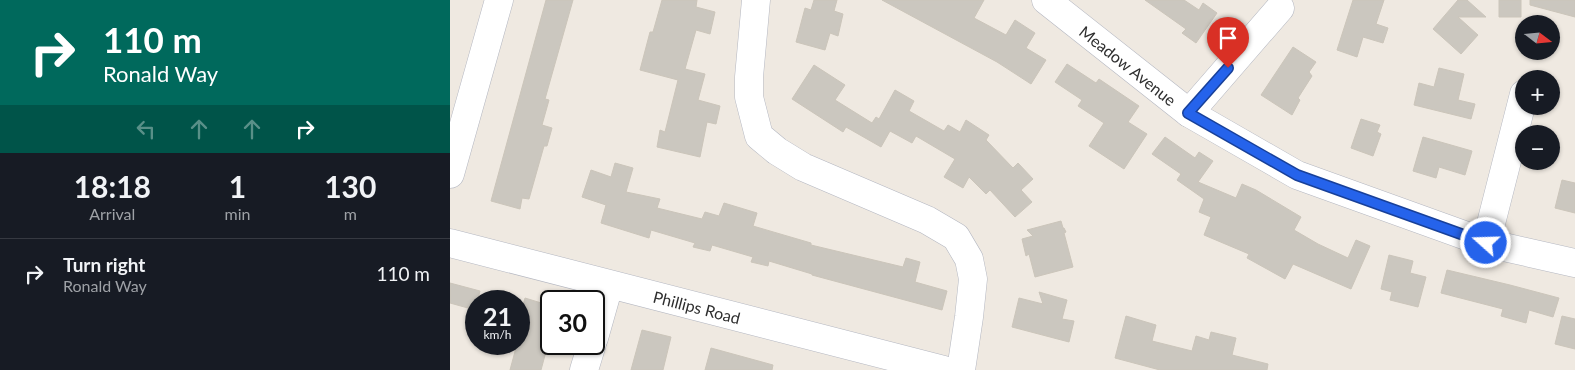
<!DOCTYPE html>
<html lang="en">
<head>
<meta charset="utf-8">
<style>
	:root { --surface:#171b24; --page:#20242c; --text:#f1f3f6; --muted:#9ea1a6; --line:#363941 }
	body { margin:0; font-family:Lato,sans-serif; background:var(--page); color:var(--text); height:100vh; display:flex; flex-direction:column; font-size:19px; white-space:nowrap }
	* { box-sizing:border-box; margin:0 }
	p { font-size:16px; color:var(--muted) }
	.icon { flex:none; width:28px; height:28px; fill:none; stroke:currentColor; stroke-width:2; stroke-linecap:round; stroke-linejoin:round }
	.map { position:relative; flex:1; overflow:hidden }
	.drawer { display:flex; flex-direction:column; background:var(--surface); width:450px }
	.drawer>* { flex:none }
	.top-card { background:#00695c; color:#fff; overflow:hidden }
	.needle { width:32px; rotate:106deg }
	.fabs { position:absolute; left:1065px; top:15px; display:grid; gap:10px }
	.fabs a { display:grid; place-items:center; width:45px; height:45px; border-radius:50%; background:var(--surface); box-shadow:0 1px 4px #0004; font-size:25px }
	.speed { position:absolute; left:15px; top:290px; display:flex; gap:10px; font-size:25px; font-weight:700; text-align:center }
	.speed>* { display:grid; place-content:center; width:65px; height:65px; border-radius:50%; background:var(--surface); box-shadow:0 1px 4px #0004; line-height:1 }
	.speed small { font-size:12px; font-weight:400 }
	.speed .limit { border:2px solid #111; border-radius:8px; background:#fff; color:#111 }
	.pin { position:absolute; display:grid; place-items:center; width:42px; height:42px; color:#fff; margin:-51px -21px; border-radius:50% 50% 50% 0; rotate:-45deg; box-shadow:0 0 5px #0007 }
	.pin .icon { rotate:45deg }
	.me { position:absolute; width:55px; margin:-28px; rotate:290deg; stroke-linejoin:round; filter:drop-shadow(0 0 4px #0008) }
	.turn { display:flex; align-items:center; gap:18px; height:105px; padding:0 20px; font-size:22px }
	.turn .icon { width:65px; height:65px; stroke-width:2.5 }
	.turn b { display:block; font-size:35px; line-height:42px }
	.lanes { display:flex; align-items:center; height:48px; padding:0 20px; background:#0003; justify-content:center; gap:25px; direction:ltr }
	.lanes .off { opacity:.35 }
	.eta { display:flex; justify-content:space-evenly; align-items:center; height:85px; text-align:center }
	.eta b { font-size:30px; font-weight:700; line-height:35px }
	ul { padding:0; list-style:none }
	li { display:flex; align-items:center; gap:15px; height:70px; padding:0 20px; border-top:1px solid var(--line) }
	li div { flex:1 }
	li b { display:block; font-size:19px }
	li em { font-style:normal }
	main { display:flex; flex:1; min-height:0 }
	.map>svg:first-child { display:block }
	.building { fill:#cbc7bf; stroke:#cbc5ba }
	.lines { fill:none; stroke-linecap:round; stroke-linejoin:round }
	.minor-casing { stroke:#b4b7c1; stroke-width:29 }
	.minor { stroke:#fff; stroke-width:28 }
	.route-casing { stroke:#184099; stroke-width:12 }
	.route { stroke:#2563eb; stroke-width:9 }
	.labels { text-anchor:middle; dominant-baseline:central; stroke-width:4; stroke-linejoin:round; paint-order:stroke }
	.street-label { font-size:16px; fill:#2e2e2e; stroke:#fff }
</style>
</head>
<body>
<main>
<section class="drawer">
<div class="top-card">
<div class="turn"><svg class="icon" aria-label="right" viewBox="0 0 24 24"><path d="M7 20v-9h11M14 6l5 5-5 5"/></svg><div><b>110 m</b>Ronald Way</div></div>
<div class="lanes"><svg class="icon off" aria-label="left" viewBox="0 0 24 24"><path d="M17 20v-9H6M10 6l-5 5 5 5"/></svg><svg class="icon off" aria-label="ahead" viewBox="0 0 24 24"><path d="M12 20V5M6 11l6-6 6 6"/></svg><svg class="icon off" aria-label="ahead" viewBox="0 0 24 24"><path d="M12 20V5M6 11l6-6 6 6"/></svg><svg class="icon" aria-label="right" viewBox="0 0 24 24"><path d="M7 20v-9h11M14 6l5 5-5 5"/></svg></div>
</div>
<div class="eta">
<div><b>18:18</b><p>Arrival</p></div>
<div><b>1</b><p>min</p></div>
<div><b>130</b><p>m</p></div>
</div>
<ul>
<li><svg class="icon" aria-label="right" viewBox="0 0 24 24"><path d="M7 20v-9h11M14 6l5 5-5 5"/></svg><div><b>Turn right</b><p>Ronald Way</p></div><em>110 m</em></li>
</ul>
</section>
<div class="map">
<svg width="1125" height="370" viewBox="0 0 1125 370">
	<rect width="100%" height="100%" fill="#efe9e1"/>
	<!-- building -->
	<path class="building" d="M96 0H123L95 99 99 100 92 125 102 128 97 146H94L79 199 72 198 70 209 41 201Z
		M212 0H247L246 7 265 12 260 34 246 30 235 69 255 74 248 100 270 106 266 124 257 122 250 157 207 147 210 130 215 132 228 80 190 70 200 32H203Z
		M364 0H387L384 11 393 14 388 36 380 33 375 50 346 42 355 8 361 10Z
		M432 0H534L524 18 556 35 565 20 585 33 576 48 596 60 581 84 547 62Z
		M695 0H734L749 10 753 3 767 13 746 43 732 33 736 29Z
		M903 0H934L926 24 938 28 933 43 913 37 907 57 887 50Z
		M1008 0H1017L1036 17H1008L1028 35 1011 54 983 29Z
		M1049 0H1071V17H1049Z
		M1080 0H1125V17L1080 5Z
		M843 47 866 62 859 72 862 76 848 98 850 100 842 115 811 95Z
		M617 64 646 83 649 79 689 106 678 122 697 134 674 169 639 146 654 123 628 106 632 100 605 82Z
		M364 65 395 85 385 100 422 123 426 117 429 119 445 90 464 101 459 111 494 131 498 125 510 132 516 120 539 135 536 140 563 168 568 163 583 179 571 190 582 202 565 217 540 190 536 194 519 177 513 188 494 177 505 159 466 136 462 143 440 131 431 147 396 127 393 132 342 99Z
		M989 68 1014 74 1008 100 1025 104 1021 119 964 105 969 83 984 87Z
		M911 119 930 125 927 132 931 134 923 156 901 148Z
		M715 137 745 158 749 152 763 161 748 182 786 198 792 184 806 190 851 217 844 230 868 244 898 258 906 240 920 246 901 289 843 264 835 279 797 258 799 254 754 235 761 217 749 212 754 199 727 180 731 174 702 154Z
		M973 137 1022 151 1015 175 989 167 986 178 963 171Z
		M165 163 183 168 176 192 210 199 207 208 252 219 255 212 269 216 274 203 307 213 303 226 361 243V245L453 267 456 258 470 262 465 282 497 291 492 310 362 275V274L319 261 318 266 301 262 303 257 262 245 260 251 243 247 245 243 201 230 199 238 151 223 156 205 132 197 141 170 161 177Z
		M1112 180 1125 183V213L1105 208Z
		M611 221 613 228H614L616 232 614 233 623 267 585 277 579 254 576 256 572 239 583 236 577 230Z
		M939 255 963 261 960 273 976 277 968 307 940 300 942 292 931 289Z
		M997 270 1060 285 1109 298 1103 317 1079 310 1076 323 1051 316 1053 309 991 293Z
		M0 283 30 291 25 310 0 303Z
		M589 292 617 300 612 319 624 321 619 342 562 327 569 298 593 304Z
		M75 298 101 306V333L91 370H60L67 344H69V319Z
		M676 316 706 325 702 341 742 351 746 336 759 340 761 332 786 338 782 355 818 364 817 370H710L665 358Z
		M1112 316 1125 319V349L1105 344Z
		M192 330 221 337 213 370H181Z
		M261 348 323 365 322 370H255Z"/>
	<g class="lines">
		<!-- minor casing -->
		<g class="minor-casing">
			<g id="minor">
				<path d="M306 0 299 77V97L309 136 327 151 353 167 477 220 506 237 519 259 523 279 519 317 511 370"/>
				<path id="s1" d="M596 0 739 113 847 175 1036 243 1125 263"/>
				<path d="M739 113 830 8"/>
				<path d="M0 174 49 0"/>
				<path id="s2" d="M0 243 494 370"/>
				<path d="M1036 243 1074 94"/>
				<path d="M144 338 159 285"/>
				<path d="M134 370 142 344"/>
			</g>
		</g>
		<!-- minor -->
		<use href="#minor" class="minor"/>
	</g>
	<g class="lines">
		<!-- route casing -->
		<g class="route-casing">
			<path id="route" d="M778 68 738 113 847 175 1036 243"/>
		</g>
		<!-- route -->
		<use href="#route" class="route"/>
	</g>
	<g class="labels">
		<!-- street labels -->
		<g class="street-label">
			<text stroke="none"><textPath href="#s1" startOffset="105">Meadow Avenue</textPath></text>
			<text stroke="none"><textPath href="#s2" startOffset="255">Phillips Road</textPath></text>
		</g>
	</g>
</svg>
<div class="fabs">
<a><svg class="needle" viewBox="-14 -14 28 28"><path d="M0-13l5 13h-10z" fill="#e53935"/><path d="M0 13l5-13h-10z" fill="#9ea1a6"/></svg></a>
<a>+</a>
<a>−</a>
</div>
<div class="speed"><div>21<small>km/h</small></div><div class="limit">30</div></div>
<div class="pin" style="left:778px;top:68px;background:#d93025"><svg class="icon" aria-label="arrive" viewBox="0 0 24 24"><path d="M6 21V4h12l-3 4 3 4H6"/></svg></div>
<svg class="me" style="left:1036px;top:243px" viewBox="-20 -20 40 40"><circle r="17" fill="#2563eb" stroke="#fff" stroke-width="3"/><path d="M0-11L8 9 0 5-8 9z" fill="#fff"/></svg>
</div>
</main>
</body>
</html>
